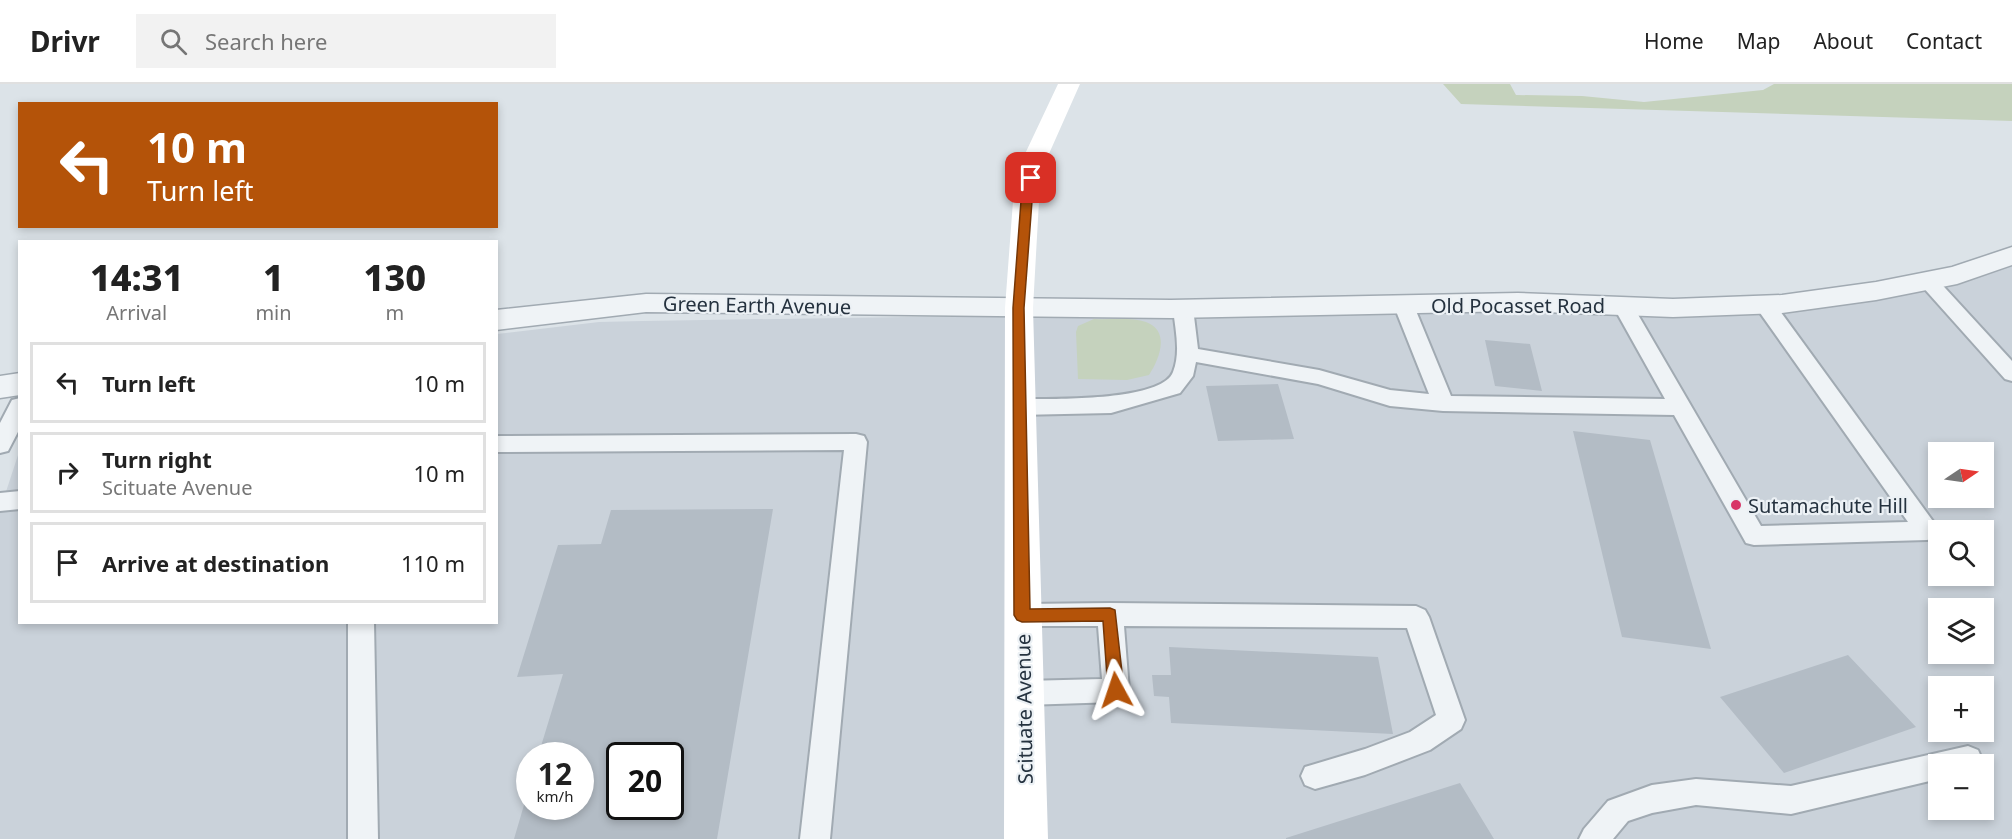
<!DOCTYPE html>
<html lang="en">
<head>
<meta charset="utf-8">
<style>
	:root { --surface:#fff; --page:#f2f2f2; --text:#222; --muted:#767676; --line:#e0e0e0 }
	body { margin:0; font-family:"Noto Sans",sans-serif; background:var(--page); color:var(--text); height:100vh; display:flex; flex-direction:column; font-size:22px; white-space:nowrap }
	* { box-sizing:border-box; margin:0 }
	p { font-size:20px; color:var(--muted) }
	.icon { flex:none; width:33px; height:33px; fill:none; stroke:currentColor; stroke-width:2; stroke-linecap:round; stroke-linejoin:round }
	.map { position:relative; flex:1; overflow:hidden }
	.details { position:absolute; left:18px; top:156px; width:480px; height:384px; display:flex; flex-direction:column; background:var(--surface); border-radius:0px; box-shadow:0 3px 9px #0003 }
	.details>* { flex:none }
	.banner { position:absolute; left:18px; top:18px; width:480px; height:126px; border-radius:0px; box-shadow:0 3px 9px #0003; background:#b45309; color:#fff; overflow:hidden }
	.needle { width:39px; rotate:77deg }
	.tools { position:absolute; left:1928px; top:358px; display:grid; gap:12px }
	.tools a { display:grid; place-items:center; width:66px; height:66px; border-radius:0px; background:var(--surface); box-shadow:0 3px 9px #0003; font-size:30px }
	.speed { position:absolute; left:516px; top:658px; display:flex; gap:12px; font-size:30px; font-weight:700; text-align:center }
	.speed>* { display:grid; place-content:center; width:78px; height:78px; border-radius:50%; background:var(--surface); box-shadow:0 3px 9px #0003; line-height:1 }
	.speed small { font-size:15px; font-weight:400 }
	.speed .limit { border:3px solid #111; border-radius:9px; background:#fff; color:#111 }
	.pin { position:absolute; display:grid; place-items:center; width:51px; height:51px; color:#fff; margin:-26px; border-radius:12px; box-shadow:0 3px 9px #0006 }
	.me { position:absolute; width:66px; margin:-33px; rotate:355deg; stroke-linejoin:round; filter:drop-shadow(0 0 4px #0008) }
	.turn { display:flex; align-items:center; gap:21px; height:126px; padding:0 30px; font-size:27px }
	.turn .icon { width:78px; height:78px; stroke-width:2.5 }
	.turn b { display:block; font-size:42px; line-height:51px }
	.eta { display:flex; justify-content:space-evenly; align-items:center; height:102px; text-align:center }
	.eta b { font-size:36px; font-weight:800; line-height:42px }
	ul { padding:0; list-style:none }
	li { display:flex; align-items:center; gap:18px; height:81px; margin:0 12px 9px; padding:0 18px; border:3px solid var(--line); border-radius:0px }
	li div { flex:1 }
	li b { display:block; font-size:22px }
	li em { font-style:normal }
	header { display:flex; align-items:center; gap:36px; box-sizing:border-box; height:84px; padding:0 30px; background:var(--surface); border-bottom:2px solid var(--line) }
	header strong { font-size:28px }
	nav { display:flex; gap:33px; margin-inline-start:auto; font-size:21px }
	.search { width:420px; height:54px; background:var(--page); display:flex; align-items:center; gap:15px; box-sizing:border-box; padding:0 21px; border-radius:0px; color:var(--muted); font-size:22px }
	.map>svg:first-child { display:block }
	.built { fill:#cad2da; fill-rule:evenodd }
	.green { fill:#c5d2bd }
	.building { fill:#b3bcc5; fill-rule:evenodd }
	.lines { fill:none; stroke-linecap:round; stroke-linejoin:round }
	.service-casing { stroke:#a1aab2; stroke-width:4 }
	.minor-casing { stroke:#a1aab2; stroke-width:3 }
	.service { fill:#eff3f6; fill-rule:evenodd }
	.minor { fill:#eff3f6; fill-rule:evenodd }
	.secondary { fill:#fff; fill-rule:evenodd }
	.route { fill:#b45309; stroke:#753606; stroke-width:1.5 }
	.poi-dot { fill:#d83667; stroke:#ecf1f5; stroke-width:2 }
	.labels { text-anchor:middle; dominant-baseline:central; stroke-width:4.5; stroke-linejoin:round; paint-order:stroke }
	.street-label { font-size:20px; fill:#25323f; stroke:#ecf1f5 }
	.poi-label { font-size:20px; fill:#25323f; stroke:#ecf1f5; text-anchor:start }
</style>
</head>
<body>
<header>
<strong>Drivr</strong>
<div class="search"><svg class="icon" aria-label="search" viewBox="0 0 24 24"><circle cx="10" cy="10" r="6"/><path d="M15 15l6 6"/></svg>Search here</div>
<nav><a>Home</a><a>Map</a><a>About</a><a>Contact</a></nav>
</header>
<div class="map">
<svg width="2012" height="755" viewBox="0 0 2012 755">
	<rect width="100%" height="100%" fill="#dce3e8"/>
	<!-- built -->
	<path class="built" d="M2012 174V755H0V426L19 368 20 538H496L497 250 599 238 643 237 1793 219ZM1938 369H1983V414H1938ZM1938 447H1983V492H1938ZM1938 525H1983V570H1938ZM1938 603H1983V648H1938ZM530 672H580V723H530ZM620 672H670V723H620ZM1938 681H1983V726H1938Z"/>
	<!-- green -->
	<path class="green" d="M1443 0H1510L1516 11 1582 12 1644 18 1763 6 1774 0H2012V37L1461 20Z
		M1094 235C1110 236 1132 233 1146 238 1171 247 1159 276 1149 291L1127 296 1078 295 1076 248 1078 242Z"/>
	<!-- building -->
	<path class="building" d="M1485 256 1530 260 1542 307 1495 302Z
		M1278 300 1294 355 1218 357 1206 302Z
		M1573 347 1650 356 1711 565 1622 553Z
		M773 425 717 755H514L529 704 530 723H580V672H538L563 590 517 593 558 461 601 460 611 426ZM620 672H670V723H620Z
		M1169 563 1378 573 1393 650 1171 639 1169 613 1154 612 1152 591H1171Z
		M1848 571 1916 643 1784 689 1720 613Z
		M1460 699 1494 755H1286V754Z"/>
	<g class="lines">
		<!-- service casing -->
		<g class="service-casing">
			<path id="service" d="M1928 191 1935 193 2012 277V297L2005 295 1921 201 1918 197 1921 193Z
				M1765 215 1772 216 1935 440 1939 447 1935 454 1927 456 1754 461 1746 459 1674 331 1443 327 1390 322 1318 300 1196 278 1193 292 1180 309 1111 329 1018 331 1010 328 1007 323 1010 318 1018 315C1047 315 1162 318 1173 288 1181 268 1175 245 1173 224L1176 219 1183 218 1190 219 1193 224 1198 265 1319 286 1390 306 1429 310 1394 222 1397 217 1404 216 1411 217 1414 222 1451 312 1665 315 1613 222 1616 217 1623 216 1630 217 1633 222 1761 442 1908 438 1758 226 1755 221 1758 216Z
				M20 314V344L8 367 0 369V339L12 316Z
				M856 350 864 352 867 358 830 755H800L844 366 496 368V352Z
				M20 407V425L0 427V409Z
				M1110 519 1416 522 1425 526 1429 533 1465 636 1461 645 1430 666 1365 691 1315 705 1305 701 1301 692 1305 683 1365 665 1410 648 1436 631 1407 544 1124 542 1129 606 1125 614 1116 618 1025 621 1016 617 1012 609 1016 601 1025 597 1102 595 1098 542H1022L1013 538 1009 531 1013 524 1022 520Z
				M348 538H374L378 755H348Z
				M1968 662 1978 666 1982 675 1979 681H1938V695L1791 730 1696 721 1652 729 1628 737 1613 755H1579L1584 745 1608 717 1652 701 1696 695 1791 702Z"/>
		</g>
		<!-- minor casing -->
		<g class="minor-casing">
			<path id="minor" d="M2012 163V181L1957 200 1876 216 1782 229 1673 233 1518 227 1171 234 646 228 496 246V226L646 210 1171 216 1518 209 1673 215 1782 211 1876 198 1952 183Z
				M20 289V311L0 314V292Z"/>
		</g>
		<!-- service -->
		<use href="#service" class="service"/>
		<!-- minor -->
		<use href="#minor" class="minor"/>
		<!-- secondary -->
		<path class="secondary" d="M1058 0H1080L1048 72 1039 117 1033 224 1048 755H1004L1005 224 1013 117 1024 72Z"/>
	</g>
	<!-- route -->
	<path class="route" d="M1031 91 1037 94 1032 117 1024 224 1030 525 1110 524 1115 526 1124 606 1121 611 1116 614 1110 611 1108 606 1103 537 1022 538 1017 536 1014 531 1013 224 1021 117 1026 94Z"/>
	<!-- markers -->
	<circle class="poi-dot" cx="1736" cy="421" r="6"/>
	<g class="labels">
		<!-- street labels -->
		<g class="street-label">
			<text transform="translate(757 221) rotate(1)">Green Earth Avenue</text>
			<text x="1518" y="221">Old Pocasset Road</text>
			<text transform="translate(1024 625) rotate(-91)">Scituate Avenue</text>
		</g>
		<!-- poi labels -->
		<g class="poi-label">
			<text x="1748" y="421">Sutamachute Hill</text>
		</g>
	</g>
</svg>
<div class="tools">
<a><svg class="needle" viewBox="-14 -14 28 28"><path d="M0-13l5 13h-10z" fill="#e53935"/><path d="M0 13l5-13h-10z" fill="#767676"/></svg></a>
<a><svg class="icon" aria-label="search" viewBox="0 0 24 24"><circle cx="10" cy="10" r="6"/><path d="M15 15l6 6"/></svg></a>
<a><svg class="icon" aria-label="layers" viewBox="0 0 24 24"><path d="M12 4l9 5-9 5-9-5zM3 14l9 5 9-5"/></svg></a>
<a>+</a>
<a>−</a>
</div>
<div class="speed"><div>12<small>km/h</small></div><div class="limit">20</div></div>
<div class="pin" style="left:1031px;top:94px;background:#d93025"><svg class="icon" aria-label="arrive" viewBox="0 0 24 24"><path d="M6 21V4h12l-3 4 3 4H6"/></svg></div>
<svg class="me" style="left:1116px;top:606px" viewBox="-20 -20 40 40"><path d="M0-17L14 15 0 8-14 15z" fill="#b45309" stroke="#fff" stroke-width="4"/></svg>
<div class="banner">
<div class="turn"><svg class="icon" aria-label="left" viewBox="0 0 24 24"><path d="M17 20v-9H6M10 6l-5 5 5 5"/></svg><div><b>10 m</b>Turn left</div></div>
</div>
<section class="details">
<div class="eta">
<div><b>14:31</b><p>Arrival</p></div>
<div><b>1</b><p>min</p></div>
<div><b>130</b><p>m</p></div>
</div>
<ul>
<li><svg class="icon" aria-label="left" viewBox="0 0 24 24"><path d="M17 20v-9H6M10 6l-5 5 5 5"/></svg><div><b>Turn left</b></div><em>10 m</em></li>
<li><svg class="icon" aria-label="right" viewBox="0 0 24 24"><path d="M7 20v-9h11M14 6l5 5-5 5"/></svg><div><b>Turn right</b><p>Scituate Avenue</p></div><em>10 m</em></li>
<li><svg class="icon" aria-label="arrive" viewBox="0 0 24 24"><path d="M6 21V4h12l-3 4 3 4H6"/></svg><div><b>Arrive at destination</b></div><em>110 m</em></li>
</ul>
</section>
</div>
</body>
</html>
